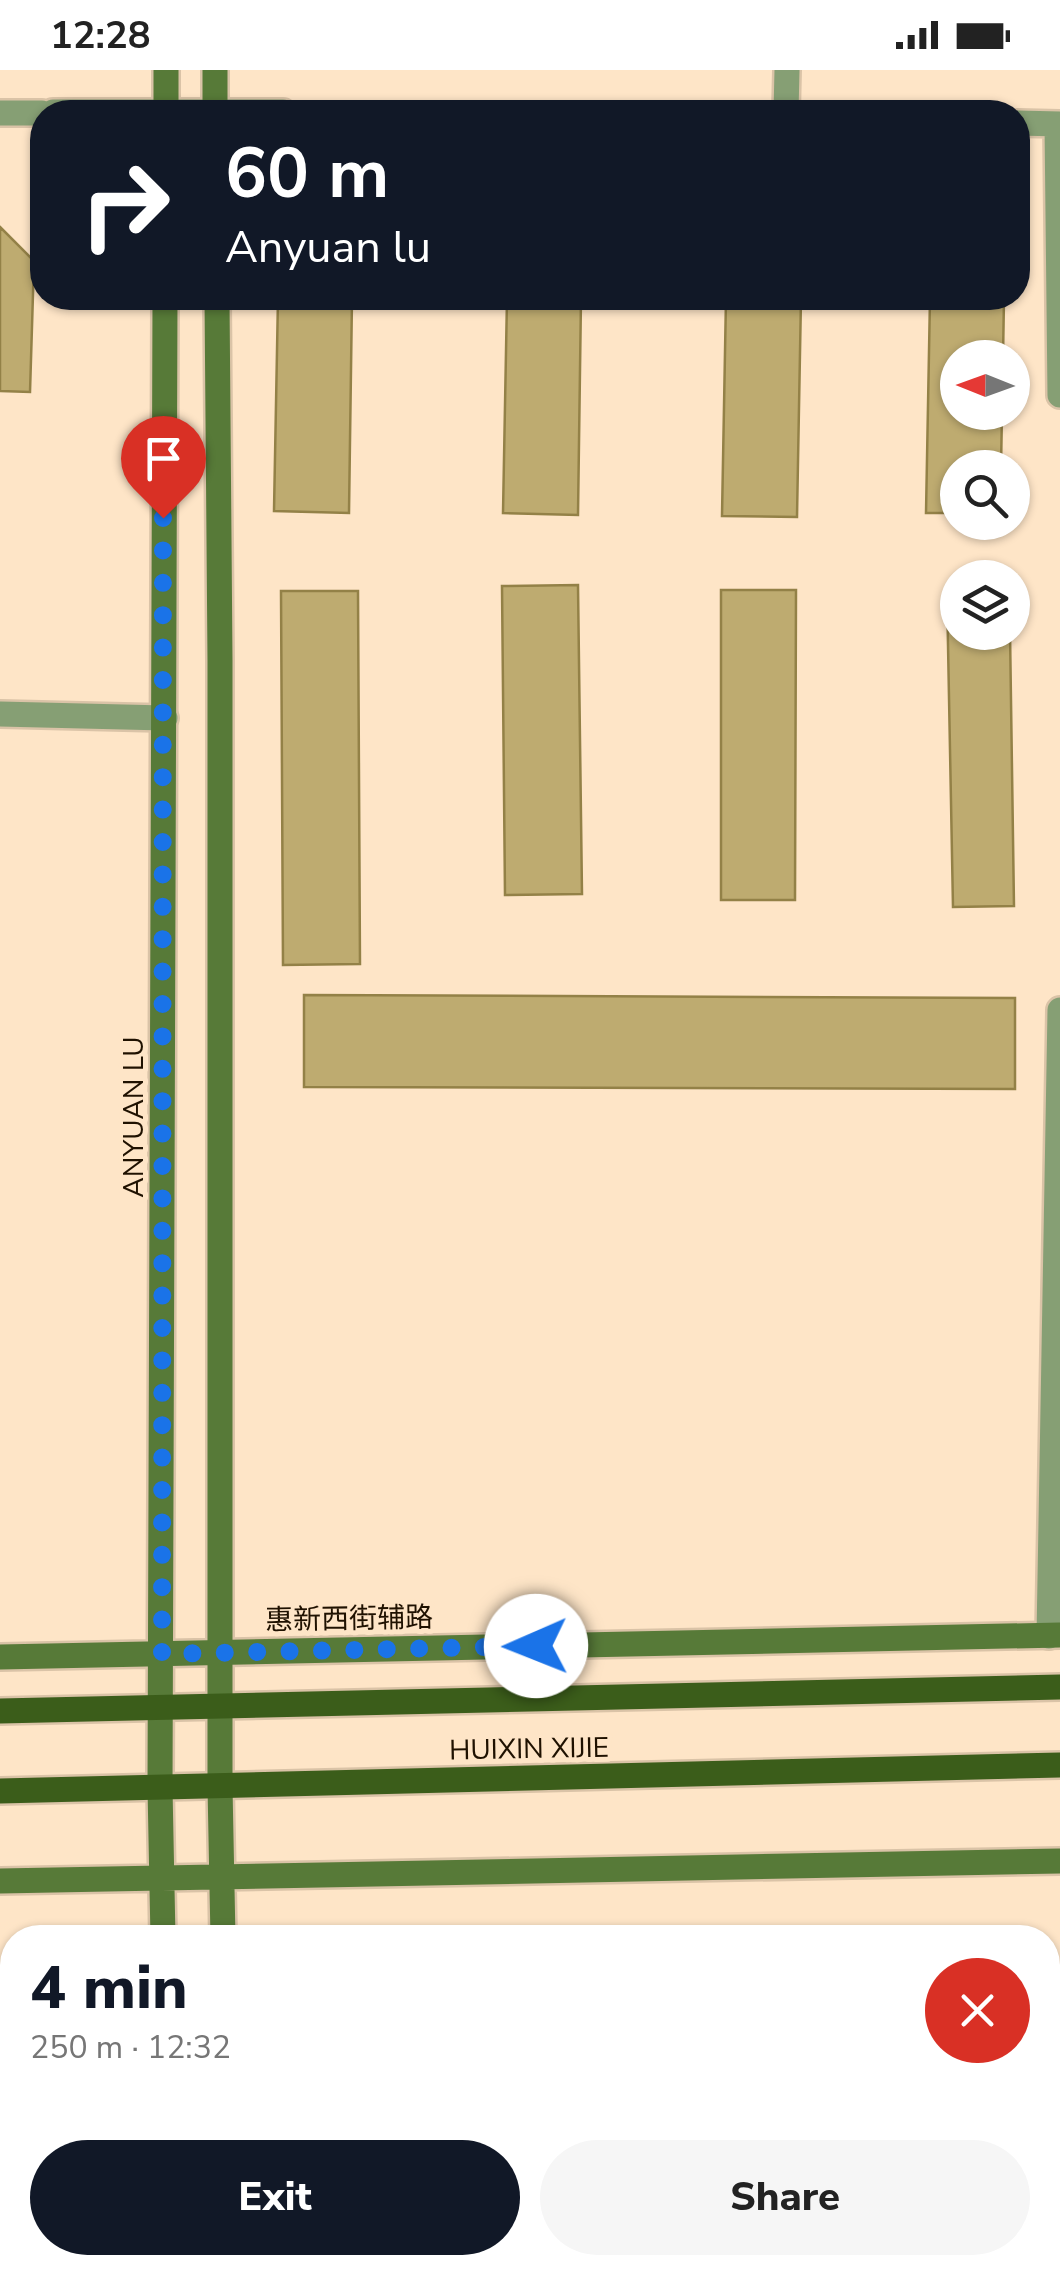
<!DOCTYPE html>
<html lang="en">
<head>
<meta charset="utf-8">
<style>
	:root { --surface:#fff; --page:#f6f6f6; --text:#222; --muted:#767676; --accent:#111827 }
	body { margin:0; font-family:"Nunito Sans","Noto Sans SC",sans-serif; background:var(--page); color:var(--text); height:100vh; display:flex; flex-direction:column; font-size:38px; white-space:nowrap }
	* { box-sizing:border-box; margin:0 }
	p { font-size:32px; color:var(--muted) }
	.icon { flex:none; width:55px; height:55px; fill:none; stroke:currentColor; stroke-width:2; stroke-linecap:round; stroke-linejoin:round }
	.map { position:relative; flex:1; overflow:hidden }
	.sheet { position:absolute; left:0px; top:1855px; width:1060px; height:350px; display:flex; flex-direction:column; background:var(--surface); border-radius:40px 40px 0 0; box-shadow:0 2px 8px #0004 }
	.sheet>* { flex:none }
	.top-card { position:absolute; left:30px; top:30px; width:1000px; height:210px; border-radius:40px; box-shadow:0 2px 8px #0004; background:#111827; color:#fff; overflow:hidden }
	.needle { width:65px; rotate:271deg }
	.fabs { position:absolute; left:940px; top:270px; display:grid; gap:20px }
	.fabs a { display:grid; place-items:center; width:90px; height:90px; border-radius:50%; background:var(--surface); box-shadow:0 2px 8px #0004; font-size:50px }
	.pin { position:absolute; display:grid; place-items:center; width:85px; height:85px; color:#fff; margin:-102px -42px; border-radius:50% 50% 50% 0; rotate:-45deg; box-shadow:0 0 10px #0007 }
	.pin .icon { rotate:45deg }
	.me { position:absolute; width:110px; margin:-55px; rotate:269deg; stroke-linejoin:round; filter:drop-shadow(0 0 8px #0008) }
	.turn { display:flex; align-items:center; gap:35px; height:210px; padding:0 30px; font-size:45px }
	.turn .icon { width:130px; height:130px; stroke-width:2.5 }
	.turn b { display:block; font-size:70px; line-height:85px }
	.round { display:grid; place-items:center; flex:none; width:105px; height:105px; border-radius:52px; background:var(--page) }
	.headline { display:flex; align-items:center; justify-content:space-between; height:170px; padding:0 30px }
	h1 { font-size:60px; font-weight:800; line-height:75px; color:var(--accent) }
	.button { display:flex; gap:20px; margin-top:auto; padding:20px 30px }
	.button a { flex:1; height:115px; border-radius:60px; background:var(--accent); color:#fff; font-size:40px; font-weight:800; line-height:115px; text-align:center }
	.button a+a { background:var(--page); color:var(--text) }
	.status { display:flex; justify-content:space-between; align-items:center; height:70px; padding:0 50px; background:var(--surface); direction:ltr }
	.status svg { height:28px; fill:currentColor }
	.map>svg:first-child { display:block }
	.building { fill:#beab70; stroke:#938147; stroke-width:2.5 }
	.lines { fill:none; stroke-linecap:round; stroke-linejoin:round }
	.street-casing { stroke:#dac3a7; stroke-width:30 }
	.secondary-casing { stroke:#dac3a7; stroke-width:30 }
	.primary-casing { stroke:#dac3a7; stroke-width:30 }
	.street { stroke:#869f74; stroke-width:25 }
	.secondary { stroke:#577a38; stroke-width:25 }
	.primary { stroke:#3b5d1a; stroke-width:25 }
	.route { stroke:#1a73e8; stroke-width:18; stroke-dasharray:0 32.4 }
	.labels { text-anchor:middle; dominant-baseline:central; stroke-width:10; stroke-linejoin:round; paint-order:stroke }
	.street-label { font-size:28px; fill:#1f1100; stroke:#fee5c7 }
</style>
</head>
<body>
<div class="status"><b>12:28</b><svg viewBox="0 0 49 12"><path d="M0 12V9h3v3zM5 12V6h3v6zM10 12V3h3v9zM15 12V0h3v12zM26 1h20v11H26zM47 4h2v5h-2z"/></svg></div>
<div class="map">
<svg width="1060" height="2205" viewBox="0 0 1060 2205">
	<rect width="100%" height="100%" fill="#fee5c7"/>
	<!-- building -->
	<path class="building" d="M0 157 34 191 30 322 0 321Z
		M278 228H352L349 443 274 441Z
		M507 228H581L578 445 503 443Z
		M726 228H801L797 447 722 446Z
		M930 228H1004L1003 288H958V342H1002L1001 398H958V443H926Z
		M578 515 582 824 505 825 502 516Z
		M721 520H796L795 830H721Z
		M281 521H358L360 894 283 895Z
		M947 522H958V562H1010L1014 836 953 837Z
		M304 925 1015 928V1019L304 1017Z"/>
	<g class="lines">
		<!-- street casing -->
		<g class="street-casing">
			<path id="street" d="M53 42H283
				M786 42 787 0
				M0 43H42
				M1018 53 1060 54
				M1057 54 1060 325
				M0 644 165 648
				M1049 1566 1060 940"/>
		</g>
		<!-- secondary casing -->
		<g class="secondary-casing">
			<path id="secondary" d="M166 42V0
				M215 42V0
				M217 228 220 590V1717L223 1868
				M0 1587 1060 1565
				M0 1811 1060 1791
				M163 1868 160 1718 165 228
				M166 2192V2205
				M229 2192V2205"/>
		</g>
		<!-- primary casing -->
		<g class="primary-casing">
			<path id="primary" d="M0 1641 1060 1617
				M0 1721 1060 1695"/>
		</g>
		<!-- street -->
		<use href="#street" class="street"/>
		<!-- secondary -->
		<use href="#secondary" class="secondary"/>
		<!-- primary -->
		<use href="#primary" class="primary"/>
	</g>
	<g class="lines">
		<!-- route -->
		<path class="route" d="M163 448 162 1584 536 1576"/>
	</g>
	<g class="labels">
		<!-- street labels -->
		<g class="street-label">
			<text transform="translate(134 1047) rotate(-90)">ANYUAN LU</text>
			<text transform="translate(349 1549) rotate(-1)">惠新西街辅路</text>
			<text transform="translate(529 1679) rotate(-1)">HUIXIN XIJIE</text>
		</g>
	</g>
</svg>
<div class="fabs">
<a><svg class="needle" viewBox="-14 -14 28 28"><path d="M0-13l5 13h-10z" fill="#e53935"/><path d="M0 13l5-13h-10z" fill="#767676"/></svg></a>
<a><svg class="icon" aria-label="search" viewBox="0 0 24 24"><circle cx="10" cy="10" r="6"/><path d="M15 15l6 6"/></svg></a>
<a><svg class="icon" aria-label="layers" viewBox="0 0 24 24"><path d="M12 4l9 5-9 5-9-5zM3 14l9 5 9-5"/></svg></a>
</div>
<div class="pin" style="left:163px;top:448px;background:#d93025"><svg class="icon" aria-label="arrive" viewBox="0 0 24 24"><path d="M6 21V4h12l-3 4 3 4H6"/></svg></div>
<svg class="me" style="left:536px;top:1576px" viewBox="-20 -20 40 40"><circle r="19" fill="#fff"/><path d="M0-13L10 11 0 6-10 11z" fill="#1a73e8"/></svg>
<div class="top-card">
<div class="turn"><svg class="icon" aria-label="right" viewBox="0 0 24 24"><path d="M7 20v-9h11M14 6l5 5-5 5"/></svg><div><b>60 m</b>Anyuan lu</div></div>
</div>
<section class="sheet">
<div class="headline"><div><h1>4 min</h1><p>250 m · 12:32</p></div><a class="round" style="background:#d93025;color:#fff"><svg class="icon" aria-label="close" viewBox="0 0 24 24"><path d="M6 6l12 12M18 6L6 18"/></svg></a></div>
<div class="button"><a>Exit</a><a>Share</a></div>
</section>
</div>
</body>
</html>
